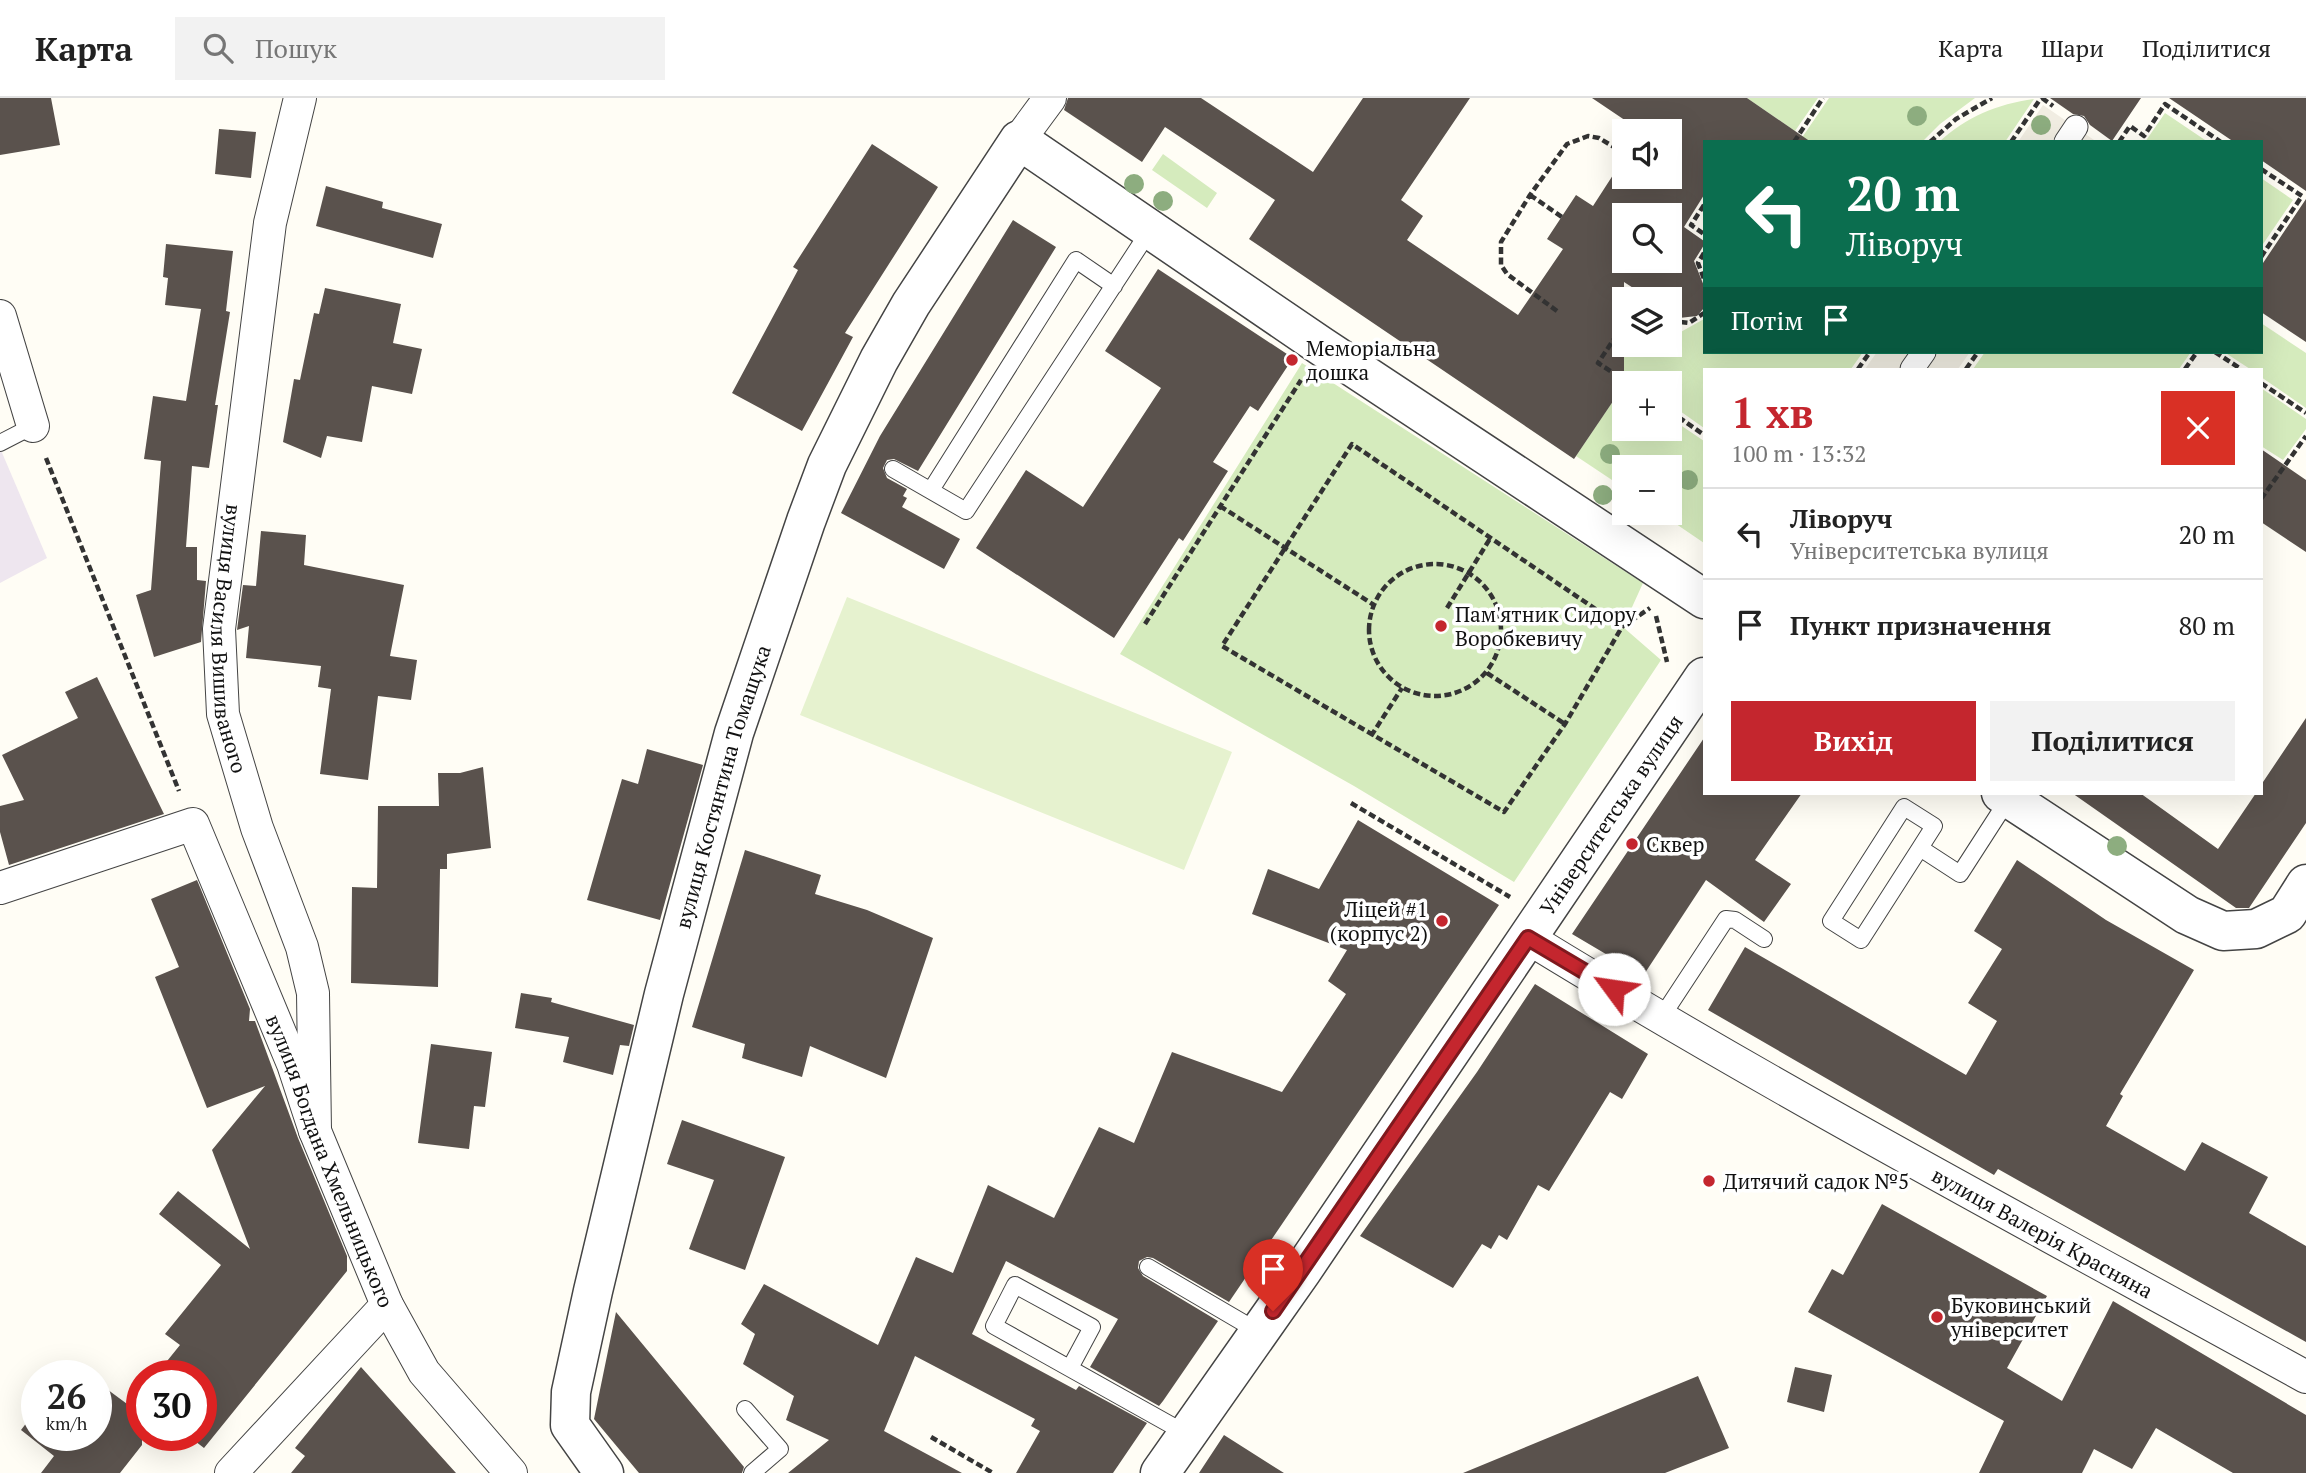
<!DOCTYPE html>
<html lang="uk">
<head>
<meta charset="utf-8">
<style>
	:root { --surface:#fff; --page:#f2f2f2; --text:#222; --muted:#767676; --line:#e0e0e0; --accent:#c4262e }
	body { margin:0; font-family:"PT Serif",serif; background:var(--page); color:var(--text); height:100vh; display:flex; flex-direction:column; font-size:26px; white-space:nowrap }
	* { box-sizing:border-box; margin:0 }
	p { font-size:23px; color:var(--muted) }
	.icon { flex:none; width:38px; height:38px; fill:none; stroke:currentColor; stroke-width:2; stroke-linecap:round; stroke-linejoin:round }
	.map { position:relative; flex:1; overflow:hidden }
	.sheet { position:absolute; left:1703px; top:270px; width:560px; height:427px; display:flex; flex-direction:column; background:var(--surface); border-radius:0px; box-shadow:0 7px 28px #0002 }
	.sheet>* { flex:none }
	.top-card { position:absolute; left:1703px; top:42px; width:560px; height:214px; border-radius:0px; box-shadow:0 7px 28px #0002; background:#0b6e4f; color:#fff; overflow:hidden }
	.tools { position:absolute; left:1612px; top:21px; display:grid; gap:14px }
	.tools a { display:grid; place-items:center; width:70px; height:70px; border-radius:0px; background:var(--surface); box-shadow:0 7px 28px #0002; font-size:35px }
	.speed { position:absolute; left:21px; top:1262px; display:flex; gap:14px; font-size:35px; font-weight:700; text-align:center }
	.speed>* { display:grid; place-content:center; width:91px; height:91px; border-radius:50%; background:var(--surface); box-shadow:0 7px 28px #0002; line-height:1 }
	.speed small { font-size:18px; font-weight:400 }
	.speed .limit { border:10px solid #d22; background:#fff; color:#111 }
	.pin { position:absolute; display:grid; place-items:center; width:60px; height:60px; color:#fff; margin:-72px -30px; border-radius:50% 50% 50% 0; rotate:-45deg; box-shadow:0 0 7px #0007 }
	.pin .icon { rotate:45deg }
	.me { position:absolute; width:77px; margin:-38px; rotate:301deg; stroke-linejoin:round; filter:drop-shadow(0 0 5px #0008) }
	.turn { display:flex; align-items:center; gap:24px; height:147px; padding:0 28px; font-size:32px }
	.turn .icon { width:91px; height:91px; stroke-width:2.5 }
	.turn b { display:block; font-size:49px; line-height:60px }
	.then { display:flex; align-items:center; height:66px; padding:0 28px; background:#0003; gap:14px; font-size:26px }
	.round { display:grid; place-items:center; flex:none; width:74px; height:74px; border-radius:0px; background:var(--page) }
	.head { display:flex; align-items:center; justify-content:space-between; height:119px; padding:0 28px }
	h1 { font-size:42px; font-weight:600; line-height:52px; color:var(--accent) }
	.action { display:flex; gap:14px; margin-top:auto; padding:14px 28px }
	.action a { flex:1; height:80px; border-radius:0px; background:var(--accent); color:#fff; font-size:28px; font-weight:600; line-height:80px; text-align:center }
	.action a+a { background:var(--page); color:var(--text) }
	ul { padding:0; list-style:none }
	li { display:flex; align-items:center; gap:21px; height:91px; padding:0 28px; border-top:2px solid var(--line) }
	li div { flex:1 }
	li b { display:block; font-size:26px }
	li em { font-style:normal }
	header { display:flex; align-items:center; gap:42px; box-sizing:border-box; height:98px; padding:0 35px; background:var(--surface); border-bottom:2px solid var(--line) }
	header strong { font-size:33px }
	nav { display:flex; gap:38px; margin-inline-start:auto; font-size:24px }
	.search { width:490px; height:63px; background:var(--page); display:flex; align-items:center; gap:18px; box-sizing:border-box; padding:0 24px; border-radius:0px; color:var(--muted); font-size:26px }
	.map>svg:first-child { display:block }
	.industrial { fill:#eee6ef }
	.green { fill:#d5ebbd }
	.pitch { fill:#e6f2cf }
	.plaza { fill:#f1ede2 }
	.building { fill:#5a524d; fill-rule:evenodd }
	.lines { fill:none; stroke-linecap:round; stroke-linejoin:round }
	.service-casing { stroke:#444; stroke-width:18 }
	.pedestrian-casing { stroke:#444; stroke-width:25 }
	.minor-casing { stroke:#444; stroke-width:34 }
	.tertiary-casing { stroke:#444; stroke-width:41 }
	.path { stroke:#333; stroke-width:4.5; stroke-dasharray:7 3.5; stroke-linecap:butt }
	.service { stroke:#fff; stroke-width:16 }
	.pedestrian { stroke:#fff; stroke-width:23 }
	.minor { stroke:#fff; stroke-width:32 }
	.tertiary { stroke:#fff; stroke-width:38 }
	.tree { fill:#8dad7f }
	.route-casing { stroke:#7f191e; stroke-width:18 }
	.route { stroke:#c4262e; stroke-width:12 }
	.poi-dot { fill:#c4262e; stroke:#fff; stroke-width:2.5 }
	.labels { text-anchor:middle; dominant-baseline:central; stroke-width:7; stroke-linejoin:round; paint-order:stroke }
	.poi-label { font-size:21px; fill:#111; stroke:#fff; text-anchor:start }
	.street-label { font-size:21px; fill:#111; stroke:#fff }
</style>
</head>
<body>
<header>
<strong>Карта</strong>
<div class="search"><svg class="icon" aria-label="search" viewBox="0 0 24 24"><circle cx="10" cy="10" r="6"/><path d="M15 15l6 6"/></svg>Пошук</div>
<nav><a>Карта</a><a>Шари</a><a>Поділитися</a></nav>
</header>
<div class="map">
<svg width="2306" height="1375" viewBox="0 0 2306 1375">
	<rect width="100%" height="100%" fill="#fffdf5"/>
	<!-- industrial -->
	<path class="industrial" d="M0 350 47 460 0 485Z"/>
	<!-- green -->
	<path class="green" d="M1747 0H1818L1795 33Z
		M1829 0H1975L1940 26 1922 44H1799Z
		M2034 1 2005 44H1939C1966 19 1997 6 2034 1Z
		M2165 15 2208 44H2145Z
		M1163 56 1217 95 1207 110 1152 72Z
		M2261 80 2293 102 2261 149Z
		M1704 221V254H1863L1851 271H1704V330L1670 306V285H1638L1606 264 1624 247H1633L1651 259 1660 247H1670V240Z
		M2261 225 2306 255V310L2261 279V271H2250L2224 254H2261Z
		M1985 254H2191L2179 271H1973Z
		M1302 265 1643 485 1623 529 1661 562 1514 784 1354 688 1120 556Z
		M1623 288 1624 331H1670V320L1704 343V445L1660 415H1670V369H1624V390L1576 358Z
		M2261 290 2306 321V331L2283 362 2261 348Z"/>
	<!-- pitch -->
	<path class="pitch" d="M847 499 1232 654 1184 772 800 617Z"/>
	<!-- plaza -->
	<path class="plaza" d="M2043 7 2097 44H2018Z
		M1877 254H1970L1958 271H1865Z"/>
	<!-- building -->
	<path class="building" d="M0 0H51L60 47 0 57Z
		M1068 0H1201L1313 74 1363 0H1470L1401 102 1423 118 1407 142 1518 217 1563 151 1547 141 1576 97 1593 108 1624 60V79H1670V33H1641L1592 0H1747L1811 44H1704V97L1684 129 1704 143V147L1694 163 1704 188V210L1697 218 1679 220 1670 214V201H1650L1624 184V287L1574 361 1249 141 1275 102 1165 29 1142 64 1064 12ZM1624 117H1670V163H1624Z
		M2050 0H2141L2112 43 2090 27 2084 18 2073 16Z
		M2169 0H2306V93L2261 62V44H2234Z
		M219 31 256 34 251 80 215 76Z
		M872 46 938 89 845 235 853 239 802 333 732 295 798 172 793 169Z
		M326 88 383 104 382 110 442 126 433 160 316 128Z
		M2306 101V244L2261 214V168Z
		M1013 122 1056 149 918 373 894 361 887 362 883 370 887 380 907 391 903 398 907 400 902 409 960 441 944 471 841 415 880 338Z
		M166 146 233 153 226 213 230 214 215 307H218L209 370 192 368 186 449H197V482L206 483 201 544 154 559 136 497 151 492 161 363 144 361 153 298 186 303 201 211 165 207 168 180 163 179Z
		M1158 171 1293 260 1258 313 1250 308 1213 364 1228 373 1183 443 1179 440 1114 540 976 450 1026 372 1083 409 1161 290 1105 253Z
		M325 190 401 206 393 245 422 251 412 296 372 288 362 344 327 338 321 360 283 344 294 281 300 282 314 215 319 216Z
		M2261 351 2306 382V454L2261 424Z
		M261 433 306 437 304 467 404 487 390 558 417 562 411 602 378 598 368 682 320 676 331 591 318 589 321 568 246 560 249 528 237 532 243 487 256 488Z
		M97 579 164 716 9 767 0 734V708L24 702 2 657 78 620 65 594Z
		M2306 620V725L2249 810H2236L2072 695H2140L2218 751 2256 695H2261V687Z
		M1704 640V695H1802L1755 762 1791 786 1764 824 1706 782 1643 878 1572 836Z
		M647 651 703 667 660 822 587 802 622 681 638 686Z
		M483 669 491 750 447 756V771H440L438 889 351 885 352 789 377 790 378 708H439L438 675H460Z
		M1358 722 1499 807 1229 1204 1153 1160 1147 1159 1139 1163 1138 1170 1143 1178 1218 1223 1163 1303 1159 1308 1090 1269 1118 1221 1006 1163 972 1236 1076 1292 1079 1288 1147 1325 1113 1375H1016L1040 1333 1031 1328 1035 1321 915 1258 884 1333 962 1375H788L829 1342 786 1322 794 1298 743 1266 755 1236 741 1226 764 1186 878 1247 916 1159 953 1175 988 1087 1054 1120 1099 1029 1134 1045 1172 954 1282 994 1346 896 1328 883 1347 852 1252 816 1268 771 1319 791Z
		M745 752 821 777 815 796 867 812 933 840 886 980 810 948 802 979 742 960 745 946 692 929Z
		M2017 762 2106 822 2194 872 2120 996 2123 998 2106 1028 2185 1073 2202 1044 2268 1079 2249 1115 2306 1148V1244L1998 1071 1994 1077 1708 912 1745 849 1966 977 1997 923 1968 905 2002 851 1974 833Z
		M197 782 250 911 249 923H255L298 1040 347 1158V1173L204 1350 187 1337H201V1278H155L180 1247 165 1236 221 1167 159 1116 178 1093 250 1151 212 1052 265 988 207 1010 155 879 179 869 151 801Z
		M1535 886 1648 956 1622 1001 1610 994 1549 1093 1538 1087 1507 1142 1499 1137 1491 1151 1482 1146 1453 1190 1360 1138 1477 974Z
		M521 895 552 900 551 904 634 927 629 948 620 947 613 977 563 964 569 939 515 930Z
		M431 946 492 954 485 1009 474 1008 469 1051 418 1045Z
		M682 1022 785 1059 745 1172 689 1151 714 1082 667 1066Z
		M1882 1106 2047 1198 2007 1270 2062 1303 2113 1203 2306 1317V1375H2233L2156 1330 2132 1371 2094 1351 2082 1375H1979L2004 1323 1808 1214 1832 1171 1843 1177Z
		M616 1214 744 1369 742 1375H639L594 1321Z
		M71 1264 89 1278H61Z
		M361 1269 428 1344 456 1375H291L305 1358 295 1350Z
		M1795 1269 1832 1277 1824 1314 1787 1304Z
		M1698 1278 1729 1350 1665 1375H1463Z
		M96 1283 142 1317V1347L120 1375H41L54 1358 21 1332 37 1311V1337H96Z
		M1224 1337 1284 1375H1199Z"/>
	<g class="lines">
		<!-- service casing -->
		<g class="service-casing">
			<path id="service" d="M0 345 33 328
				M893 371 966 413 1150 132
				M931 392 1076 162 1114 188
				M1920 750 1934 728 1904 709 1831 823 1861 842 1920 750 1960 776 2009 700
				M1661 920 1726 821 1735 822 1764 841
				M1148 1169 1259 1234
				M1070 1270 1092 1229 1015 1187 994 1228 1187 1336
				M745 1311 780 1351 752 1375"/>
		</g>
		<!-- pedestrian casing -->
		<g class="pedestrian-casing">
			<path id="pedestrian" d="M2066 44 2076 29
				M1912 271 1924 254"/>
		</g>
		<!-- minor casing -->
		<g class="minor-casing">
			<g id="minor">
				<path id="s1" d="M300 0 270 125 219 531 223 616 257 730 302 849 313 895 315 1033"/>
				<path d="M1019 42 1050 0"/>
				<path d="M0 218 33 328"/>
				<path id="s2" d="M0 790 193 726 293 966 315 1033 387 1207 424 1274 511 1375"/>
				<path id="s3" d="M1528 840C1782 996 2045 1135 2306 1279"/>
				<path d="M231 1375 387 1207"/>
			</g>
		</g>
		<!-- tertiary casing -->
		<g class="tertiary-casing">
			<g id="tertiary">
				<path d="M2001 695 2187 817 2223 833 2256 831 2287 816 2306 786"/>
				<path id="s4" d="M604 1375 570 1327 571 1294 593 1193 664 896 734 635 806 423 827 367 879 262 911 206 1019 42 1321 248 1704 501"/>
				<path id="s5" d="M1160 1375 1302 1173 1704 579"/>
			</g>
		</g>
		<!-- path -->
		<path class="path" d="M2042 0 2053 8
			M1794 44 1823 0
			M1930 44 1956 21 1992 0
			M2011 44 2041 0
			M2119 44 2130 28 2144 38 2165 6 2221 44
			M2261 71 2302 98 2261 159
			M1530 97 1562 119
			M1704 107 1691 127 1704 136
			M1704 155 1698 165 1704 181
			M1557 213 1507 176 1501 167V144L1530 97 1567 46 1588 38 1599 40 1624 55
			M1670 223 1689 225 1704 215
			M1624 235 1620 232 1598 265 1629 285
			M2215 254 2241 271
			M1858 271 1870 254
			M1966 271 1978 254
			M2185 271 2197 254
			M2261 285 2306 315
			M1670 313 1704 337
			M46 360 179 693
			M2261 401 2306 338
			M1220 408 1374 507
			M1369 532a66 66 0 1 1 132 0a66 66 0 1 1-132 0Z
			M1447 510 1491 439
			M1656 518 1667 564
			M1145 526 1301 282
			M1622 529 1352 346 1222 548 1504 714 1565 626 1622 529 1650 510
			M1487 575 1565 626
			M1371 638 1402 590
			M1351 705 1510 799
			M931 1339 993 1375"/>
		<!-- service -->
		<use href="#service" class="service"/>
		<!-- pedestrian -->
		<use href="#pedestrian" class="pedestrian"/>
		<!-- minor -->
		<use href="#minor" class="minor"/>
		<!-- tertiary -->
		<use href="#tertiary" class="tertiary"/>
	</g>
	<!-- trees -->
	<g class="tree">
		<circle cx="1917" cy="18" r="10"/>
		<circle cx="2041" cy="27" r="10"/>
		<circle cx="1134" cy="86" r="10"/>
		<circle cx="1163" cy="103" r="10"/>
		<circle cx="1610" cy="356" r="10"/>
		<circle cx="1688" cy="382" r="10"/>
		<circle cx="1603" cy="397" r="10"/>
		<circle cx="2117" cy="748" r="10"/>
	</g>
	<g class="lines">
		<!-- route casing -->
		<g class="route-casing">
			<path id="route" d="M1273 1213 1528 840 1614 891"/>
		</g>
		<!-- route -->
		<use href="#route" class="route"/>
	</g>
	<!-- markers -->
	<g class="poi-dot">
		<circle cx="1292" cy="262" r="7"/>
		<circle cx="1441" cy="528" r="7"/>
		<circle cx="1632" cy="746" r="7"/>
		<circle cx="1442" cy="823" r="7"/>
		<circle cx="1709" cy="1083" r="7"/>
		<circle cx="1937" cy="1219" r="7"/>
	</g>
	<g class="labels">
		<!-- poi labels -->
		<g class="poi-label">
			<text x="1306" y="250">Меморіальна<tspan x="1306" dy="24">дошка</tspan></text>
			<text x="1455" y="516">Пам'ятник Сидору<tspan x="1455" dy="24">Воробкевичу</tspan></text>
			<text x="1646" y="746">Сквер</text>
			<text x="1428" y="811" text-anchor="end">Ліцей #1<tspan x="1428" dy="24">(корпус 2)</tspan></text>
			<text x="1723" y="1083">Дитячий садок №5</text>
			<text x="1951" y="1207">Буковинський<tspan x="1951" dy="24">університет</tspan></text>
		</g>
		<!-- street labels -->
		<g class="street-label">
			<text stroke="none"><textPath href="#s1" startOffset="548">вулиця Василя Вишиваного</textPath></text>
			<text stroke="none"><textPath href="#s4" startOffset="716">вулиця Костянтина Томащука</textPath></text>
			<text stroke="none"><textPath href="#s5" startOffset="798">Університетська вулиця</textPath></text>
			<text stroke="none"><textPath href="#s2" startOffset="567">вулиця Богдана Хмельницького</textPath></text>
			<text stroke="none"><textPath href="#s3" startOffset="593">вулиця Валерія Красняна</textPath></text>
		</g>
	</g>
</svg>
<div class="tools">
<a><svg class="icon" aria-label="sound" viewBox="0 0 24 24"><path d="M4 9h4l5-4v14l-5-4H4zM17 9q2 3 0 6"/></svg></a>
<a><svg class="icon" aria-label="search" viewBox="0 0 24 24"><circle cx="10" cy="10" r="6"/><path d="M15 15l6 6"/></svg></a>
<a><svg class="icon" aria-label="layers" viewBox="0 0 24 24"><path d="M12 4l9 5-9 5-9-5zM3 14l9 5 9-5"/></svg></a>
<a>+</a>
<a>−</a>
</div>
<div class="speed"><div>26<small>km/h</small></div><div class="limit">30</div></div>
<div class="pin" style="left:1273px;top:1213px;background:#d93025"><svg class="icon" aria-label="arrive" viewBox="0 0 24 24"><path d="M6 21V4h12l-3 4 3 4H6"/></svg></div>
<svg class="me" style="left:1614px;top:891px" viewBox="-20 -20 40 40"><circle r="19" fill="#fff"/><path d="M0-13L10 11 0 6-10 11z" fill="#c4262e"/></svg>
<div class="top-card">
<div class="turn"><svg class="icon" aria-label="left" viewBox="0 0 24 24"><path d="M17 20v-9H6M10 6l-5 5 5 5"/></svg><div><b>20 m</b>Ліворуч</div></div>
<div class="then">Потім<svg class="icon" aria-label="arrive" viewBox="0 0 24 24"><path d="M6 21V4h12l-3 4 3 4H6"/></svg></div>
</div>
<section class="sheet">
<div class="head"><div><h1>1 хв</h1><p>100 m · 13:32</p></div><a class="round" style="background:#d93025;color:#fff"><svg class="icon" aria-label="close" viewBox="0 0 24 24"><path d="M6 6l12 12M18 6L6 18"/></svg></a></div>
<ul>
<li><svg class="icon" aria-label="left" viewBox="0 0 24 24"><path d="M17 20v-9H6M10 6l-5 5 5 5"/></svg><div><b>Ліворуч</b><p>Університетська вулиця</p></div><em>20 m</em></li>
<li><svg class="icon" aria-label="arrive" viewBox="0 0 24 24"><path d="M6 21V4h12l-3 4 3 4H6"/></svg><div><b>Пункт призначення</b></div><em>80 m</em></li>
</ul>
<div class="action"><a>Вихід</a><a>Поділитися</a></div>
</section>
</div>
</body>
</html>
